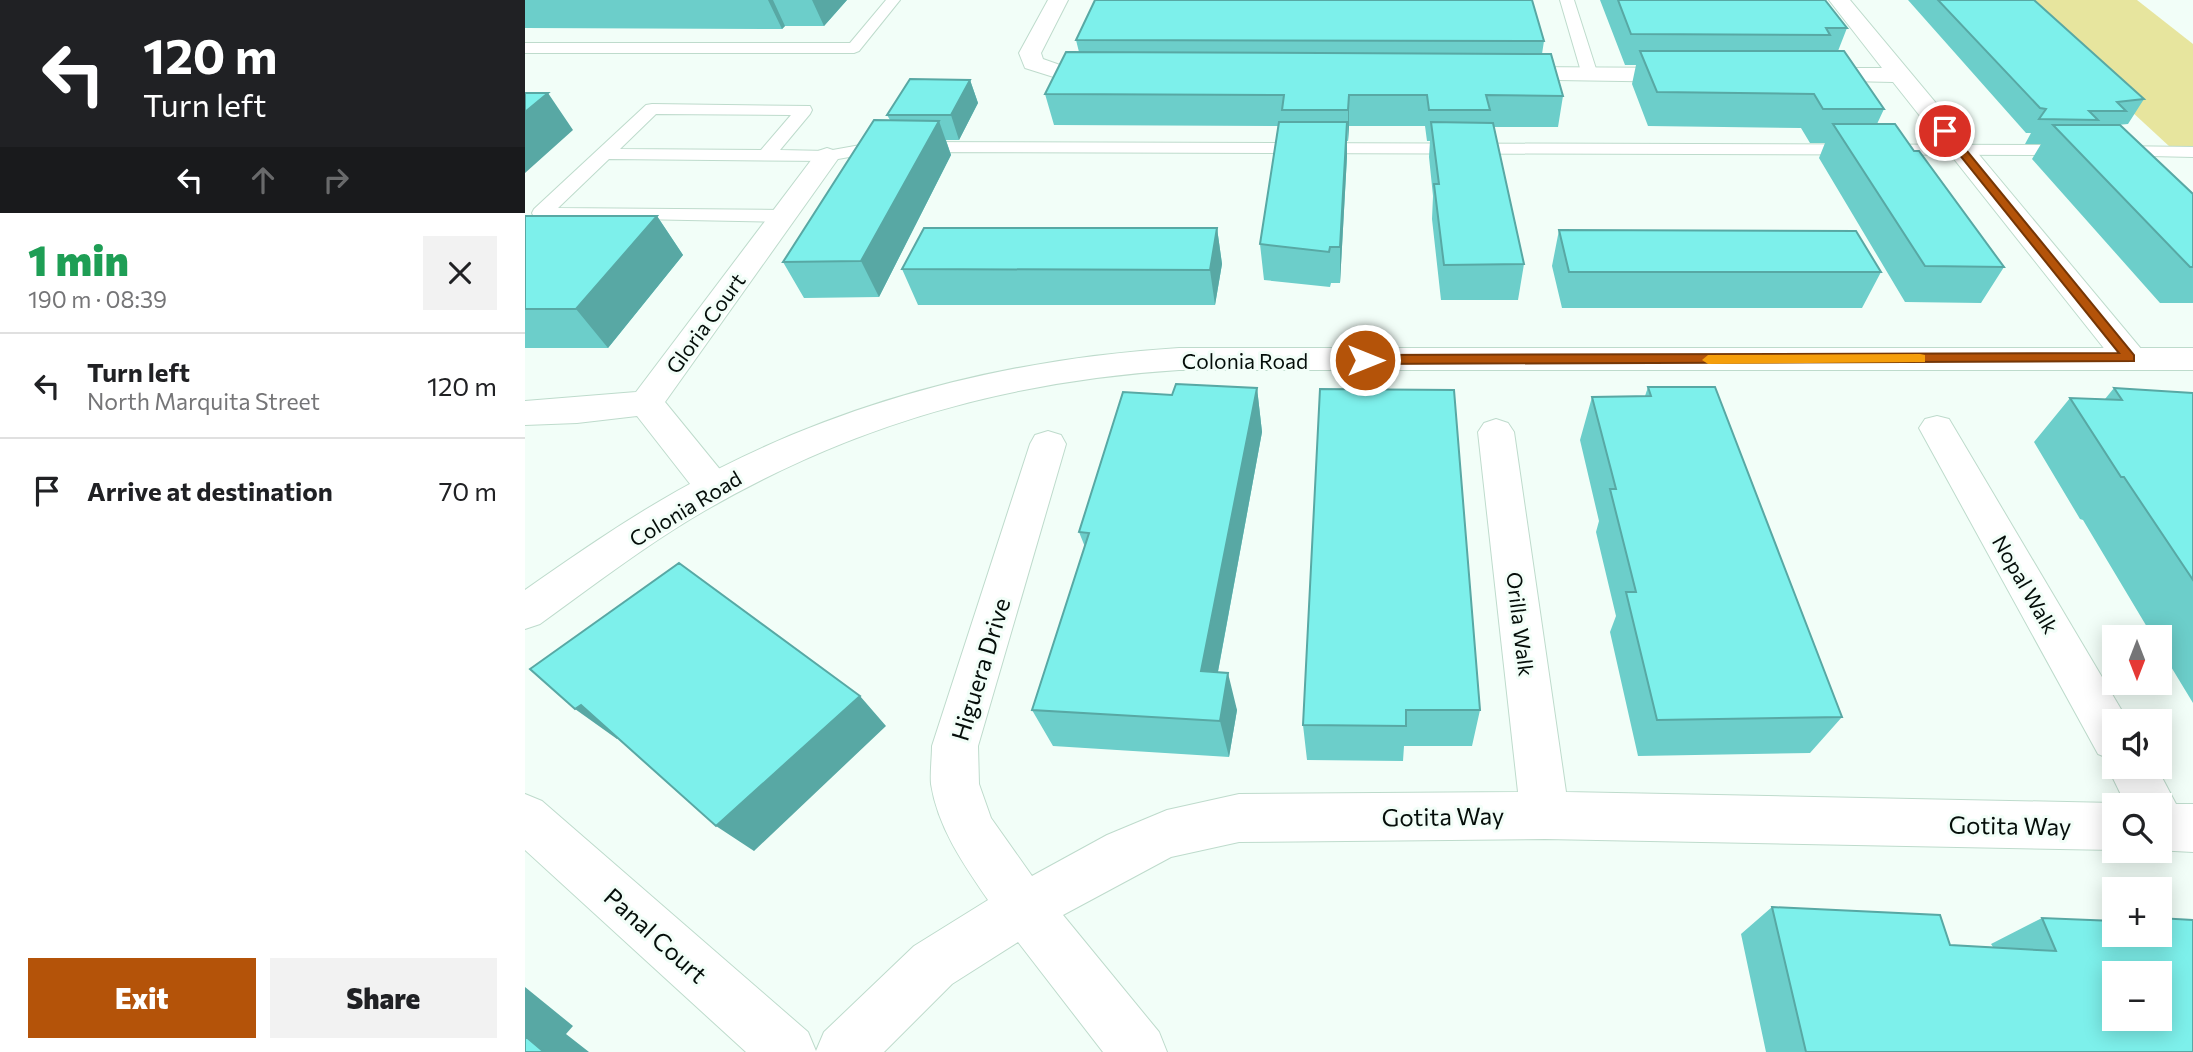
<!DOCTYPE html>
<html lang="en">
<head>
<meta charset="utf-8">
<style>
	:root { --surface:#fff; --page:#f2f2f2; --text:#202124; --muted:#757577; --line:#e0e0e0; --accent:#b45309 }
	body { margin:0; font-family:Commissioner,sans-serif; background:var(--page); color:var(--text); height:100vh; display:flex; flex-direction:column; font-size:26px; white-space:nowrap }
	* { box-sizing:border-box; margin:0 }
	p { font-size:23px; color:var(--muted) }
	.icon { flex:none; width:38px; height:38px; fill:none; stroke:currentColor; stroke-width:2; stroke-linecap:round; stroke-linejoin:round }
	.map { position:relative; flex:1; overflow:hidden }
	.drawer { display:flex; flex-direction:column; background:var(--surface); width:525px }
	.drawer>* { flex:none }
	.guide { background:#202124; color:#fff; overflow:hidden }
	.needle { width:46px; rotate:180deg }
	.tools { position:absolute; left:1577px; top:625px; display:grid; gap:14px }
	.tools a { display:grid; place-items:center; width:70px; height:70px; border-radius:0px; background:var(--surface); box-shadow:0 4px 18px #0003; font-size:35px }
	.pin { position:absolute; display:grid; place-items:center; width:60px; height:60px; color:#fff; margin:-30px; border:4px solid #fff; border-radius:50%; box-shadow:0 2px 7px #0007 }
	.me { position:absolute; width:77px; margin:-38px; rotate:90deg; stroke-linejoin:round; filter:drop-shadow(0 0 5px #0008) }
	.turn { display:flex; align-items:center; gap:24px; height:147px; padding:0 28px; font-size:32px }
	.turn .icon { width:91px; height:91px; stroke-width:2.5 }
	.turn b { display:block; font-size:49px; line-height:60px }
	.lanes { display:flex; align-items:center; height:66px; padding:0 28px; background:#0003; justify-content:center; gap:35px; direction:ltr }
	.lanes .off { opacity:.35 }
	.round { display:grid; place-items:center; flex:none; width:74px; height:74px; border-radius:0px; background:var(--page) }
	.overview { display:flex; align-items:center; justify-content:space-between; height:119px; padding:0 28px }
	h1 { font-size:42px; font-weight:800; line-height:52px; color:#1e9e55 }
	.primary-button { display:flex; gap:14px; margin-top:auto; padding:14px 28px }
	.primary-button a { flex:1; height:80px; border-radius:0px; background:var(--accent); color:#fff; font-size:28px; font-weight:800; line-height:80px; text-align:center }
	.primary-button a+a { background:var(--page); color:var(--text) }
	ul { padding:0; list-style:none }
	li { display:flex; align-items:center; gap:21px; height:105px; padding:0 28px; border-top:2px solid var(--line) }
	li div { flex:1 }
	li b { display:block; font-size:26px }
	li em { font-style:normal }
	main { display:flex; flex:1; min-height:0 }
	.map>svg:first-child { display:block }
	.green { fill:#e7e59e }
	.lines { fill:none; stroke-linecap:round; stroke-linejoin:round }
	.lane-casing { stroke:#bedbcc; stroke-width:2 }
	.street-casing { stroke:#bedbcc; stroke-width:2 }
	.secondary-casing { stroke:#bedbcc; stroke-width:2 }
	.lane { fill:#fff; fill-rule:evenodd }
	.street { fill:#fff; fill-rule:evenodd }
	.secondary { fill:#fff; fill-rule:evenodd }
	.wall { fill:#6cceca }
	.shaded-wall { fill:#58a8a4 }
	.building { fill:#7df0eb; stroke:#58a8a4; stroke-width:2; fill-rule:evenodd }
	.route { fill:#b45309; stroke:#753606; stroke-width:2 }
	.slow { fill:#f59e0b }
	.labels { text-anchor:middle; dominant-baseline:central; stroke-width:6; stroke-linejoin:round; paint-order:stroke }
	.street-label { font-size:21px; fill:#050e0a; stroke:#f2fef8 }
	.near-street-label { font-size:24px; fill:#050e0a; stroke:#f2fef8 }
</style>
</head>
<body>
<main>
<section class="drawer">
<div class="guide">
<div class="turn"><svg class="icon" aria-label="left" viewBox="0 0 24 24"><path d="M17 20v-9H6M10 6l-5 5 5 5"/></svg><div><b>120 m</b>Turn left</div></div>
<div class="lanes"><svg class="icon" aria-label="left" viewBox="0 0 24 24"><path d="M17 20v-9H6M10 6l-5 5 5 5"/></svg><svg class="icon off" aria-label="ahead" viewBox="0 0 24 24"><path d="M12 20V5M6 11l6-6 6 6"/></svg><svg class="icon off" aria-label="right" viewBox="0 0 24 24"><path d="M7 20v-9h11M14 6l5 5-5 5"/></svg></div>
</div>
<div class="overview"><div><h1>1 min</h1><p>190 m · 08:39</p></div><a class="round"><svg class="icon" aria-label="close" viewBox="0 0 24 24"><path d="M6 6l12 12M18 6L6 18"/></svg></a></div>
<ul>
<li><svg class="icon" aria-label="left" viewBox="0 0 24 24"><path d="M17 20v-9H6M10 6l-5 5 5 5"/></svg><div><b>Turn left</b><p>North Marquita Street</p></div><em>120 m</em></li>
<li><svg class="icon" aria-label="arrive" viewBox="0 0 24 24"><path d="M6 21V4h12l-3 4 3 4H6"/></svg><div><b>Arrive at destination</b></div><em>70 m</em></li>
</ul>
<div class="primary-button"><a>Exit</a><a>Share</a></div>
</section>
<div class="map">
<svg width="1668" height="1052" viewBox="0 0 1668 1052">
	<rect width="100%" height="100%" fill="#f2fef8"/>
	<!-- green -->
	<path class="green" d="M1486 0H1612L1668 44V147H1645Z"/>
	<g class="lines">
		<!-- lane casing -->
		<g class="lane-casing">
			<path id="lane" d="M361 0H375L334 51 329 53H0V43H325Z
				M1035 0H1049L1073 75 1071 78 1065 80 1057 75Z
				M127 104 285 106 287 110 285 114 255 150 302 151 352 142 1547 145 1556 150 1547 155 352 152 302 161 84 159 33 208 258 210 268 216 258 222 9 217 7 213 9 209 121 105ZM131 114 266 115 236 150 95 149Z
				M1589 146 1668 147V157L1583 155 1580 151 1583 147Z"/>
		</g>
		<!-- street casing -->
		<g class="street-casing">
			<path id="street" d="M523 0H543L516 53 518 59 535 65 592 68 595 73 592 78 535 79 500 68 494 53Z
				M1304 0H1325L1617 350 1621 358 1617 366 1605 369 1593 366 1368 82 1277 80 1273 75 1277 70 1285 68H1357Z
				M980 67 1162 68 1170 70 1174 75 1170 80 1162 82 972 79 968 74 972 69Z
				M302 148 311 151 315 156 140 402 202 478 208 488 202 498 189 502 176 498 112 416 52 423 0 425V401L111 392 293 151Z
				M1412 416 1424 419 1603 721H1589V766H1631L1651 804H1668V852L1630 850H1634V805H1601L1582 766 1585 759 1573 754 1394 428 1400 419Z
				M971 419 983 423 989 432 1041 792 1589 803 1594 805H1589L1590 850 1020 839 714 842 646 857 538 915 634 1032 642 1052H578L493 942 427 984 359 1052H221L0 850V794L17 801 283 1032 291 1051 299 1032 389 946 463 900C439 865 413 828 406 784 405 772 407 758 407 746L505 444 510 435 523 431 536 435 541 444 453 746 454 784 466 818 507 876 582 835 642 810 714 794 993 792 953 432 959 423Z"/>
		</g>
		<!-- secondary casing -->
		<g class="secondary-casing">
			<path id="secondary" d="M654 348H1668V370H654C483 381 330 424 181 510 122 544 69 585 15 624L0 629V590C50 555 99 521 152 491 306 404 478 359 654 348Z"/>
		</g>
		<!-- lane -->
		<use href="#lane" class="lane"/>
		<!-- street -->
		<use href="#street" class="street"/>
		<!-- secondary -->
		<use href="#secondary" class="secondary"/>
	</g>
	<!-- wall -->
	<path class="wall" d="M0 0H322L299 26H260L257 29 0 28Z
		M1075 0H1300L1322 28 1313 51 1359 109 1352 124 1389 151 1479 267 1456 303 1380 302 1294 158 1300 143H1285L1276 128 1123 126 1107 84 1111 65H1100Z
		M1383 0H1509L1619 99 1603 124 1592 125 1668 194V303H1635L1507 159 1516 144H1500L1506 133H1501Z
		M551 40 1019 41 1017 54 1038 96 1033 127H969L999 264 993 300H916L907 219 908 196 904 157 905 141H902L900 126H824L823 141H822V156L815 283H806L805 287 739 280 735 244 753 126 529 125 520 94 554 52Z
		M445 80 453 103 434 140H421L426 155 354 297 279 298 258 262 365 120 362 115Z
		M0 216H132L158 255 83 348H0Z
		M692 228 697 264 690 305H393L377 269Z
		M1034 230 1356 272 1337 308H1037L1027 266Z
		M1123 387 1317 717 1285 753 1113 756 1085 632 1091 616 1071 532 1074 521 1055 440 1067 397 1120 396Z
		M732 388 737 432 693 672 712 710 704 757 528 746 507 710 560 547 554 532 647 395Z
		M1589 388 1668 393V703L1634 647V637H1628L1558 520 1555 519 1509 442 1545 398 1580 399Z
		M795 389 955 710 947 746H879L878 761 782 760 778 725Z
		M1247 907 1425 945 1468 947 1466 944 1517 918 1589 934 1668 1052H1241L1216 934Z"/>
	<!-- shaded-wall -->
	<path class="shaded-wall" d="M243 0H248L260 26 257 29Z
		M287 0H322L299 26Z
		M445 80 453 103 434 140 426 115Z
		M23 93 48 130 0 173V112Z
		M824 95V126L823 141V110Z
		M414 121 426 155 354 297 336 261Z
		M822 122V156L815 283V247Z
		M132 216 158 255 83 348 51 309Z
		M692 228 697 264 690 305 685 270Z
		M732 388 737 432 686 709 676 671Z
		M703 673 712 710 704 757 695 721Z
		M335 696 361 726 229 851 191 826Z
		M56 705 97 735 92 739 50 709Z
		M0 987 48 1026 41 1034 64 1052H19L0 1036Z"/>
	<!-- building -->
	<path class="building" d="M570 0H1007L1019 41 551 40Z
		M1093 0H1300L1322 28H1301L1305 35 1106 34Z
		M1413 0H1509L1619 99 1592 102 1601 111H1564L1573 120 1514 119 1521 109 1515 108Z
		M1115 51H1319L1359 109H1298L1289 94 1132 92Z
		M541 52 1026 54 1038 96 961 95 965 110H904L902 95H824L823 110H757L759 95 520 94Z
		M385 79 445 80 426 115H362Z
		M0 93H23L0 112Z
		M349 120 414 121 336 261 258 262Z
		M754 122H822L815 247H805L804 252 735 244Z
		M906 122 968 123 999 264 919 265 909 184H914Z
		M1308 124H1370L1389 151H1394L1479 267 1400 266Z
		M1528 125H1595L1668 194V267H1665Z
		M0 216H132L51 309H0Z
		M399 228H692L685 270 377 269Z
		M1034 230 1331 231 1356 272H1044Z
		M651 384 732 388 676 671 703 673 695 721 507 710 564 533 554 532 598 392 647 395Z
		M1123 387H1190L1317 717 1132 720 1101 592H1111L1085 489H1091L1067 397 1126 396Z
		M1589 388 1668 393V580L1599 477H1596L1545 398 1597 400Z
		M795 389 929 390 955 710H881V726L778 725Z
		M154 563 335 696 191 826 56 705 50 709 5 669Z
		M1247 907 1415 915 1425 945 1531 951 1517 918 1589 921V934H1634V918L1668 920V1052H1281ZM1589 973H1634V1018H1589Z
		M0 1036 19 1052H0Z"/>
	<!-- route -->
	<path class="route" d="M1417 129H1424L1609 355V361L840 364 833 360 840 355 1594 353 1417 133Z"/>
	<!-- slow -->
	<path class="slow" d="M1395 354 1400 355V362L1183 364 1177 360 1183 355Z"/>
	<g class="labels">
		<!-- street labels -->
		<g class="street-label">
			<text transform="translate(180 323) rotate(-54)">Gloria Court</text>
			<text x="720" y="360">Colonia Road</text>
			<text transform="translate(160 508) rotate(-31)">Colonia Road</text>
			<text transform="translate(1501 584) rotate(60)">Nopal Walk</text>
			<text transform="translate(996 624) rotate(83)">Orilla Walk</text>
		</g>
		<!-- near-street labels -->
		<g class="near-street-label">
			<text transform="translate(455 669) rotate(-73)">Higuera Drive</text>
			<text transform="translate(918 816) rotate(-1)">Gotita Way</text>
			<text transform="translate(1485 825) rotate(1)">Gotita Way</text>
			<text transform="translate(131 935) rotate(42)">Panal Court</text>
		</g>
	</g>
</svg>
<div class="tools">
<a><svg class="needle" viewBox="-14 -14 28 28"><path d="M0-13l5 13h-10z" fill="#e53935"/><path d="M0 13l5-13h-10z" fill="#757577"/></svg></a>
<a><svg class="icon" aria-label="sound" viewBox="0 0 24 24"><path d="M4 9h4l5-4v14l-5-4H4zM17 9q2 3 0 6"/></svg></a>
<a><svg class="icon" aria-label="search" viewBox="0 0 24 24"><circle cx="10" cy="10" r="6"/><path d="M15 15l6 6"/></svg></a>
<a>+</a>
<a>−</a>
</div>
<div class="pin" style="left:1420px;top:131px;background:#d93025"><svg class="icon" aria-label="arrive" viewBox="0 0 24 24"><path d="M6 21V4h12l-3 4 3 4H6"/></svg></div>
<svg class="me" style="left:840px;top:360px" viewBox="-20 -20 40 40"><circle r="17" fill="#b45309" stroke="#fff" stroke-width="3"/><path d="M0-11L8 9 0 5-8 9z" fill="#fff"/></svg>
</div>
</main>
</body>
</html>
